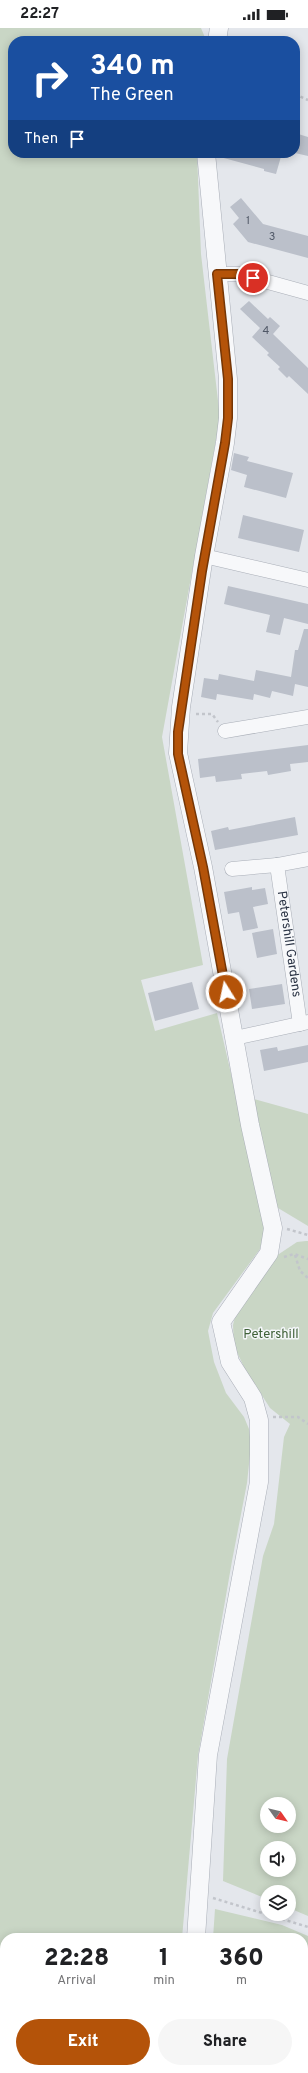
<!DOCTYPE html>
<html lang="en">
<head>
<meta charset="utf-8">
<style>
	:root { --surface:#fff; --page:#f6f6f6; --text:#202124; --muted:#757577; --accent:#b45309 }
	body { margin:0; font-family:Overpass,sans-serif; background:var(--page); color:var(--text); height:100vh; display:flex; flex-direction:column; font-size:15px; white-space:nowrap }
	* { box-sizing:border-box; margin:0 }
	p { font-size:13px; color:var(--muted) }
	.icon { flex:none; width:22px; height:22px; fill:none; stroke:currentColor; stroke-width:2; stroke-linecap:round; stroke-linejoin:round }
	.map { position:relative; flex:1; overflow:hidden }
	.panel { position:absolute; left:0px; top:1905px; width:308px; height:140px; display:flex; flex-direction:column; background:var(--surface); border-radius:16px 16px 0 0; box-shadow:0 2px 10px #0003 }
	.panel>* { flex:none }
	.guide { position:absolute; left:8px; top:8px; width:292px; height:122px; border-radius:16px; box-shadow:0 2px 10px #0003; background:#1a4fa0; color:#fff; overflow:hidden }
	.needle { width:26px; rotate:124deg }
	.controls { position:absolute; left:260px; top:1769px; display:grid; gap:8px }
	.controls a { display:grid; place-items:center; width:36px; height:36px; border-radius:50%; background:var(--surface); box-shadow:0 2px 10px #0003; font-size:20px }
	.pin { position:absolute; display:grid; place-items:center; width:34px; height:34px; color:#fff; margin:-17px; border:2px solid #fff; border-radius:50%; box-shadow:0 1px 4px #0007 }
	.me { position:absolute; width:44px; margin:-22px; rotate:350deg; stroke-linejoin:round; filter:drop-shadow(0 0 3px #0008) }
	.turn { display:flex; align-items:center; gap:14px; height:84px; padding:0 16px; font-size:18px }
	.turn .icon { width:52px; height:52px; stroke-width:2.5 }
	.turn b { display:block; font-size:28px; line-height:34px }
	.then { display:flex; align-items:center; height:38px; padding:0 16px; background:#0003; gap:8px; font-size:15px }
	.eta { display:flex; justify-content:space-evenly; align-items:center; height:68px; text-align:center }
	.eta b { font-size:24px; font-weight:800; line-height:28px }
	.button { display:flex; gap:8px; margin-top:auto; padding:8px 16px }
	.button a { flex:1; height:46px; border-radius:24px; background:var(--accent); color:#fff; font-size:16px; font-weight:800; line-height:46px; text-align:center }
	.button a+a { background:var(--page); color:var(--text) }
	.status { display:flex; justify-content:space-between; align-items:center; height:28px; padding:0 20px; background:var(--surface); direction:ltr }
	.status svg { height:11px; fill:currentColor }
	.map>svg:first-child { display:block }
	.green { fill:#c9d6c5; fill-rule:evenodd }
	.building { fill:#bbc0ca }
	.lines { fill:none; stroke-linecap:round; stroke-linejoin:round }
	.minor-casing { stroke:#a9aeb7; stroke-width:15 }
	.tertiary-casing { stroke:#a9aeb7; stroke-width:19 }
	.path { stroke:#c2c5cb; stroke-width:2.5; stroke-dasharray:3 3; stroke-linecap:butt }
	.minor { stroke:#f7f8fa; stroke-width:14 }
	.tertiary { stroke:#f7f8fa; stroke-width:18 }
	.route-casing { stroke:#753606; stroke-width:10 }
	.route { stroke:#b45309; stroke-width:7 }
	.labels { text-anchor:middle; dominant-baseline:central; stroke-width:3; stroke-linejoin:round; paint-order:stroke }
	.number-label { font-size:11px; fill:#4f5766 }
	.street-label { font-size:13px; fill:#2b3445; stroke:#f4f6f9 }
	.park-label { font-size:13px; fill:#3f6138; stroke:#f4f6f9 }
</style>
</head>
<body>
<div class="status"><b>22:27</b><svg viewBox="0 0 49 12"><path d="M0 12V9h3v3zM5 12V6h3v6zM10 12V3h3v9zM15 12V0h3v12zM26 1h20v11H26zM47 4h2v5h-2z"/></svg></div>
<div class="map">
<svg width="308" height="2045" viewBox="0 0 308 2045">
	<rect width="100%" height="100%" fill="#e4e7ec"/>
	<!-- green -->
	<path class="green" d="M0 0H201L206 12 13 13V125H197L201 226 220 390 162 709 203 937 141 952 155 1003 217 985 263 1184 264 1204 260 1221 213 1285 208 1303 214 1334 226 1365 244 1389 249 1401 251 1417 247 1455 232 1533 198 1728 182 1910H5V2027L0 2023Z
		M254 1071 308 1086V1198L273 1177Z
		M306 1213H308V1888L289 1880V1864H267V1871L223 1853 227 1731 263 1528 274 1496 284 1409 290 1396 270 1380 245 1341 234 1318 233 1297 238 1277 276 1228 297 1214ZM267 1776H289V1798H267ZM267 1820H289V1842H267Z
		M215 1881 282 1897 308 1908V2045H202V2040H303V1910H213Z
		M23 2040H170V2045H30Z"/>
	<!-- building -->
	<path class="building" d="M295 105 308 109V128L295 125Z
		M220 125H282L276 146 264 143V141L220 129Z
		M241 170 263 196 308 208V230L248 214 233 196 239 190 230 179Z
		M249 273 268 291 270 289 280 298 273 306 308 340V366L289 348 287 350 278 341 280 339 267 327 269 325 252 309 260 300 240 281Z
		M234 425 249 429 247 433 293 445 286 470 244 459 247 447 231 442Z
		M243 487 304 502 299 524 238 510Z
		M228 558 308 576V596L284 590 280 607 266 604 270 587 224 576Z
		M304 601H308V659L295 656 293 668 272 663 270 670 254 666 253 672 217 666 216 672 201 669 204 650 218 652 219 646 254 653 256 642 291 649 295 622H298Z
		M308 717V734L290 736 291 743 268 747 267 743 241 746 242 751 216 754 215 748 200 750 198 731Z
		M295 789 298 807 215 822 211 803 228 799 229 802Z
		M252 859V862L265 860 268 876 253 879 258 900 243 903 239 884 228 886 224 864Z
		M273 901 277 926 257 930 252 905Z
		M192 954 199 981 155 993 148 965Z
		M282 956 285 976 252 981 249 961Z
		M308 1017V1034L264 1043 260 1022 277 1019 278 1023Z"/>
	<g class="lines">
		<!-- minor casing -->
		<g class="minor-casing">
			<g id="minor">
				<path d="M217 246H239L308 265"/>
				<path d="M204 528 308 552"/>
				<path d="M225 703 308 689"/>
				<path id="s1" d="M277 837 300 996"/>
				<path d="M232 841 277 837 308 831"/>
				<path d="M235 1010 308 994"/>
				<path d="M0 2031 5 2034"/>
				<path d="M13 2040 19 2045"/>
			</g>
		</g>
		<!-- tertiary casing -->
		<g class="tertiary-casing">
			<path id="tertiary" d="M217 13 219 0
				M196 1910 208 1727 259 1454V1392L253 1370 230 1334 221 1294 269 1225 273 1200 250 1097 203 839 178 725 181 679 204 528 225 415 228 390V351L206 125
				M186 2045V2040"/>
		</g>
		<!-- path -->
		<path class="path" d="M295 66 308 72
			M196 686H212L218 694
			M287 1201 308 1207
			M295 1227 300 1243 308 1250
			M284 1229 294 1226 308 1231
			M273 1389H298L308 1396
			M213 1870 308 1899"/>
		<!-- minor -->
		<use href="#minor" class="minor"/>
		<!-- tertiary -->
		<use href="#tertiary" class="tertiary"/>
	</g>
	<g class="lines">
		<!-- route casing -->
		<g class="route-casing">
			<path id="route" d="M226 964 203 839 178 726V704L202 543 225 415 228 390V351L217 246H239L253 250"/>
		</g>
		<!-- route -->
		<use href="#route" class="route"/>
	</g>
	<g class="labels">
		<!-- number labels -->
		<g class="number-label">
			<text x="248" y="193">1</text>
			<text x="272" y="209">3</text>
			<text x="266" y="303">4</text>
		</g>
		<!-- street labels -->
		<g class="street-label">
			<text stroke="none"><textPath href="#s1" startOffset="80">Petershill Gardens</textPath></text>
		</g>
		<!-- park labels -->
		<g class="park-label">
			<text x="271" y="1307">Petershill</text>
		</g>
	</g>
</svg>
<div class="controls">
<a><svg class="needle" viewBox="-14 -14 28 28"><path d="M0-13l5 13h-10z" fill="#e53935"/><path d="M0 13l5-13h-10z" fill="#757577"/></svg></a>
<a><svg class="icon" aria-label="sound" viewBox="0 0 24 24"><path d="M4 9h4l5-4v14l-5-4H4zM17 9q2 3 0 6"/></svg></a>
<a><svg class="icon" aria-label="layers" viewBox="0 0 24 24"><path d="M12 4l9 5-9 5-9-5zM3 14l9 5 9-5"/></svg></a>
</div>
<div class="pin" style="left:253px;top:250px;background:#d93025"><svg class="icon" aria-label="arrive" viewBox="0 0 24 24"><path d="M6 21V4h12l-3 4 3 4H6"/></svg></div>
<svg class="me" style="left:226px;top:964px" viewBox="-20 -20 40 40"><circle r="17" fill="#b45309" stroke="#fff" stroke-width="3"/><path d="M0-11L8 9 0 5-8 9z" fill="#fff"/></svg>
<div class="guide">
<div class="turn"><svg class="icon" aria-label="right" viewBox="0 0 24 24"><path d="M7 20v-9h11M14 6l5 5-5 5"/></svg><div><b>340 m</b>The Green</div></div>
<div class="then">Then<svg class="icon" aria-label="arrive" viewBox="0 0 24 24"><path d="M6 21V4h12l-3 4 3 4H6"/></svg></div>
</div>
<section class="panel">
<div class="eta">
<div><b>22:28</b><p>Arrival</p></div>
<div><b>1</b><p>min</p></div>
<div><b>360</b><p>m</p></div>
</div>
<div class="button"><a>Exit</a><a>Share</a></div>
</section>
</div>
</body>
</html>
